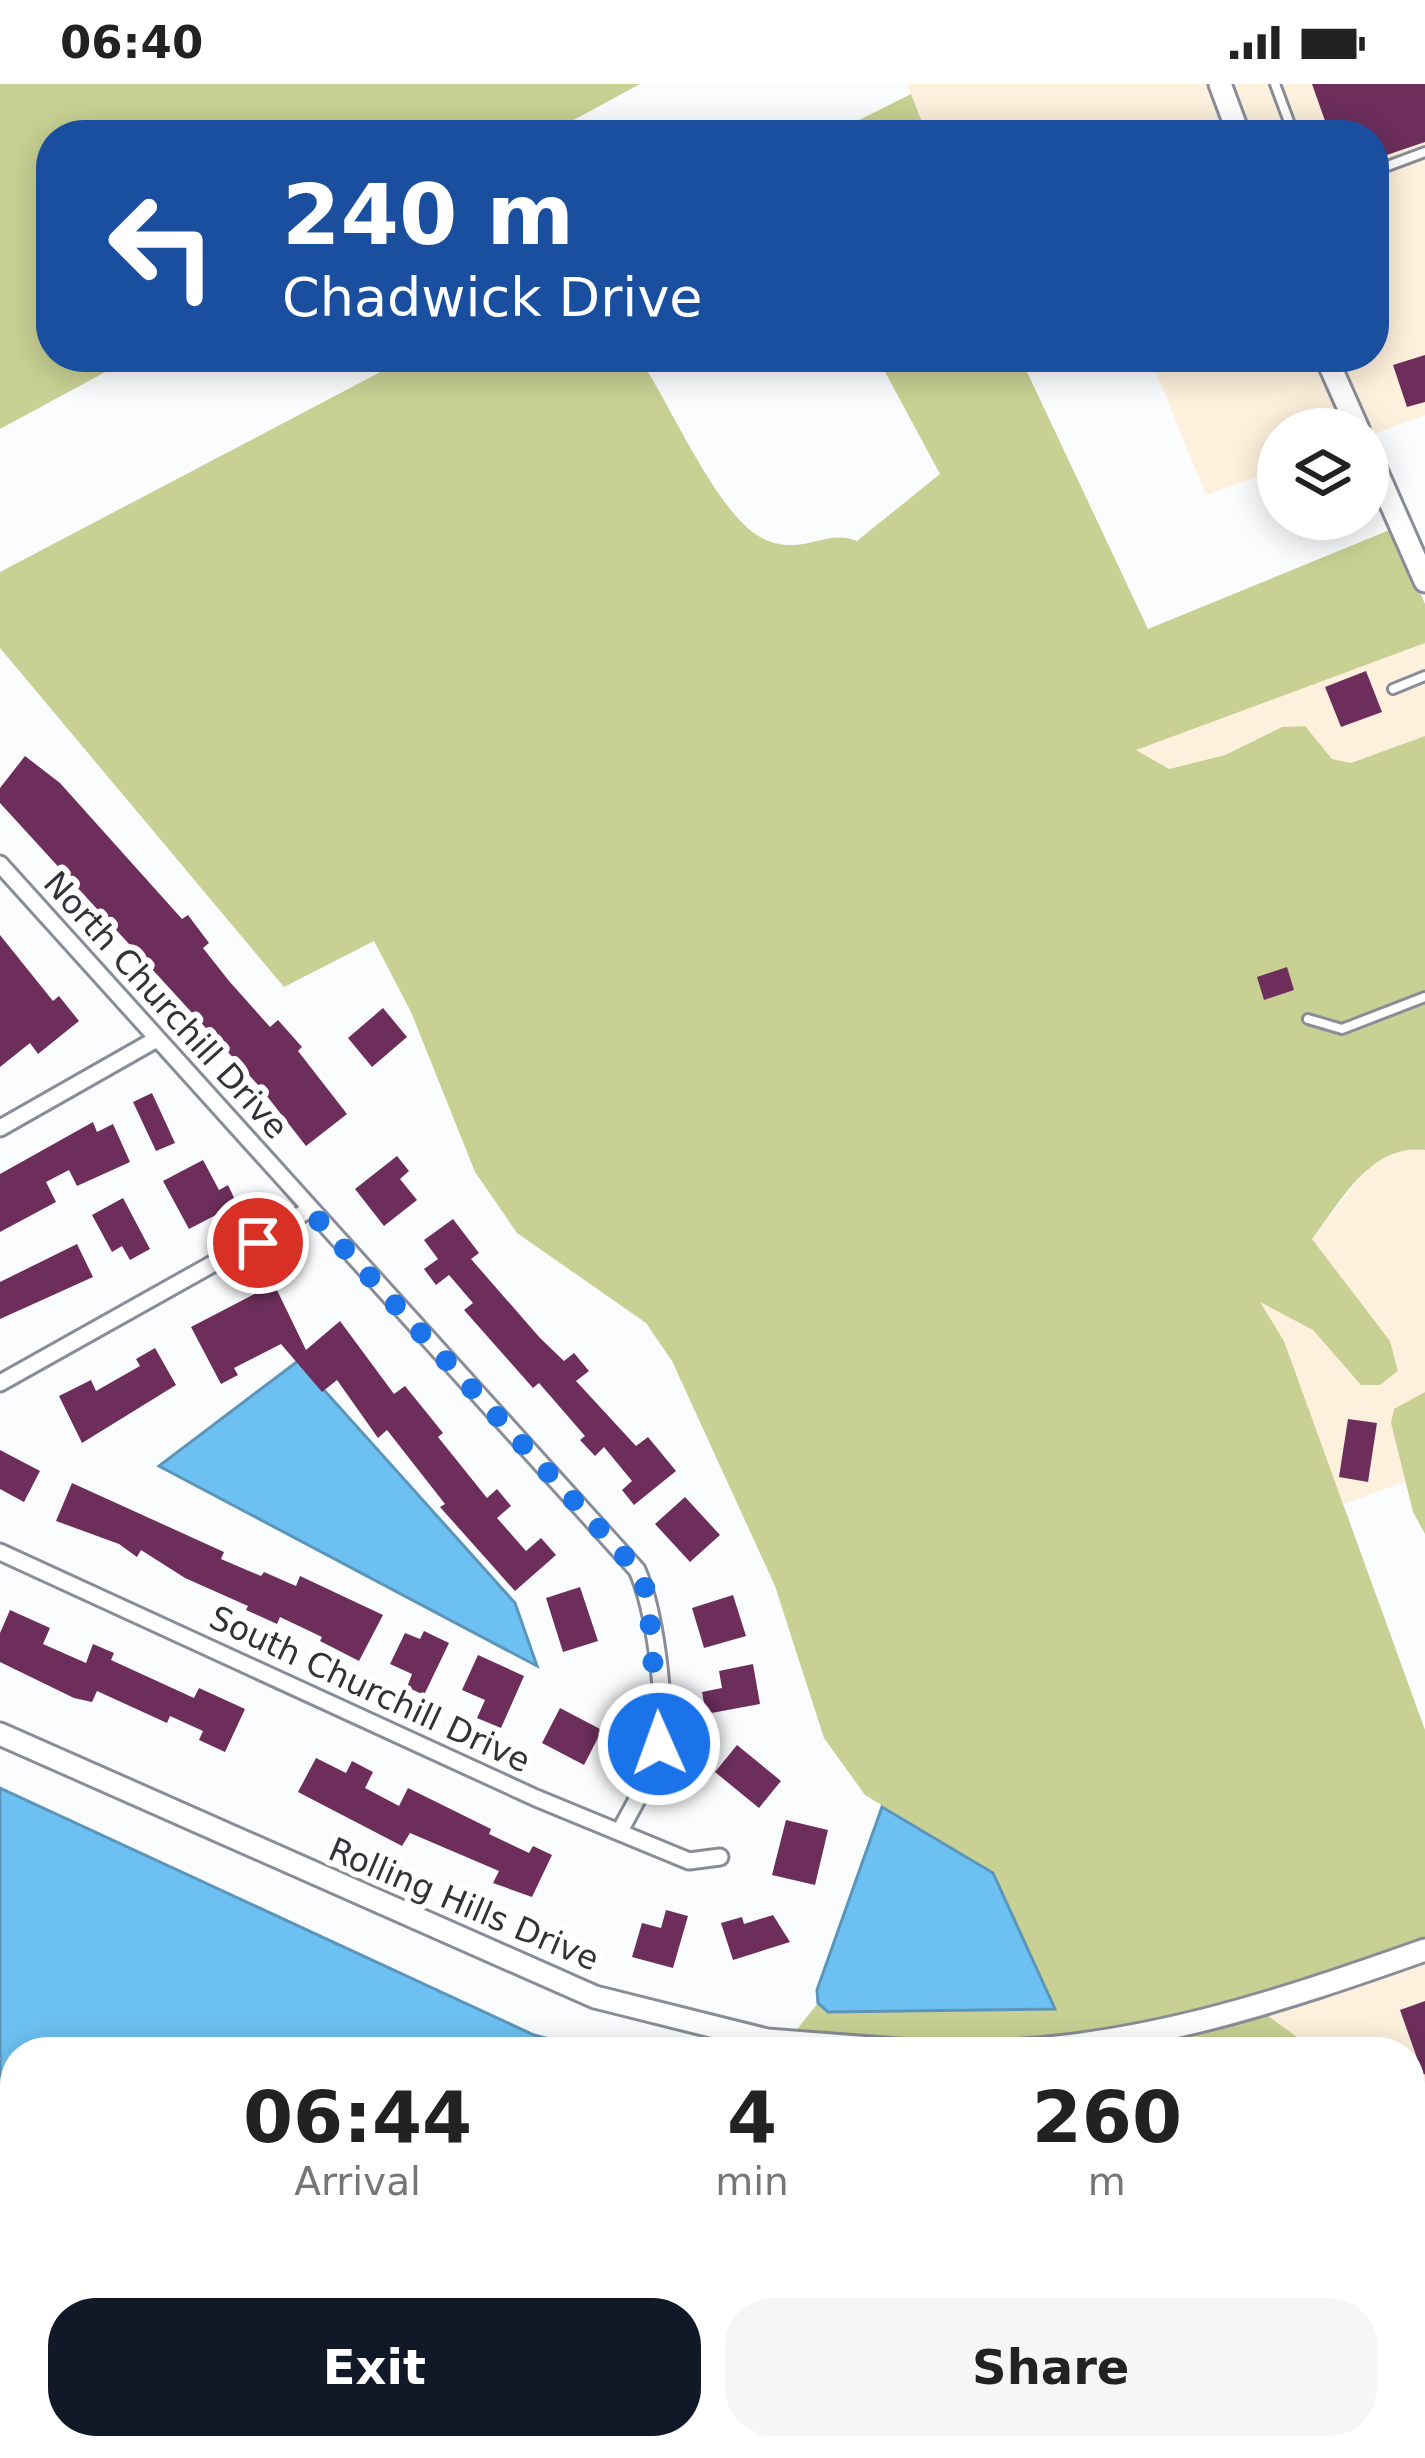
<!DOCTYPE html>
<html lang="en">
<head>
<meta charset="utf-8">
<style>
	:root { --surface:#fff; --page:#f6f6f6; --text:#222; --muted:#767676; --accent:#111827 }
	body { margin:0; font-family:"DejaVu Sans",sans-serif; background:var(--page); color:var(--text); height:100vh; display:flex; flex-direction:column; font-size:45px; white-space:nowrap }
	* { box-sizing:border-box; margin:0 }
	p { font-size:39px; color:var(--muted) }
	.icon { flex:none; width:66px; height:66px; fill:none; stroke:currentColor; stroke-width:2; stroke-linecap:round; stroke-linejoin:round }
	.map { position:relative; flex:1; overflow:hidden }
	.details { position:absolute; left:0px; top:1953px; width:1425px; height:423px; display:flex; flex-direction:column; background:var(--surface); border-radius:48px 48px 0 0; box-shadow:0 6px 30px #0003 }
	.details>* { flex:none }
	.banner { position:absolute; left:36px; top:36px; width:1353px; height:252px; border-radius:48px; box-shadow:0 6px 30px #0003; background:#1a4fa0; color:#fff; overflow:hidden }
	.tools { position:absolute; left:1257px; top:324px; display:grid; gap:24px }
	.tools a { display:grid; place-items:center; width:132px; height:132px; border-radius:50%; background:var(--surface); box-shadow:0 6px 30px #0003; font-size:60px }
	.pin { position:absolute; display:grid; place-items:center; width:102px; height:102px; color:#fff; margin:-51px; border:6px solid #fff; border-radius:50%; box-shadow:0 3px 12px #0007 }
	.me { position:absolute; width:132px; margin:-66px; rotate:358deg; stroke-linejoin:round; filter:drop-shadow(0 0 9px #0008) }
	.turn { display:flex; align-items:center; gap:42px; height:252px; padding:0 48px; font-size:54px }
	.turn .icon { width:156px; height:156px; stroke-width:2.5 }
	.turn b { display:block; font-size:84px; line-height:102px }
	.eta { display:flex; justify-content:space-evenly; align-items:center; height:204px; text-align:center }
	.eta b { font-size:72px; font-weight:700; line-height:84px }
	.button { display:flex; gap:24px; margin-top:auto; padding:24px 48px }
	.button a { flex:1; height:138px; border-radius:48px; background:var(--accent); color:#fff; font-size:48px; font-weight:700; line-height:138px; text-align:center }
	.button a+a { background:var(--page); color:var(--text) }
	.status { display:flex; justify-content:space-between; align-items:center; height:84px; padding:0 60px; background:var(--surface); direction:ltr }
	.status svg { height:33px; fill:currentColor }
	.map>svg:first-child { display:block }
	.commercial { fill:#fdf0dc }
	.green { fill:#c8d193 }
	.water { fill:#6dc1f2; stroke:#5b96ba; stroke-width:3 }
	.building { fill:#6d2e5c }
	.lines { fill:none; stroke-linecap:round; stroke-linejoin:round }
	.lane-casing { stroke:#888d97; stroke-width:14 }
	.street-casing { stroke:#888d97; stroke-width:21 }
	.secondary-casing { stroke:#888d97; stroke-width:27 }
	.lane { stroke:#fff; stroke-width:8 }
	.street { stroke:#fff; stroke-width:15 }
	.secondary { stroke:#fff; stroke-width:21 }
	.route { stroke:#1a73e8; stroke-width:21; stroke-dasharray:0 37.8 }
	.labels { text-anchor:middle; dominant-baseline:central; stroke-width:12; stroke-linejoin:round; paint-order:stroke }
	.street-label { font-size:33px; fill:#303337; stroke:#fff }
</style>
</head>
<body>
<div class="status"><b>06:40</b><svg viewBox="0 0 49 12"><path d="M0 12V9h3v3zM5 12V6h3v6zM10 12V3h3v9zM15 12V0h3v12zM26 1h20v11H26zM47 4h2v5h-2z"/></svg></div>
<div class="map">
<svg width="1425" height="2374" viewBox="0 0 1425 2374">
	<rect width="100%" height="100%" fill="#fafcfe"/>
	<!-- commercial -->
	<path class="commercial" d="M907 0H1210L1228 51H927Z
		M1230 0H1425V331L1371 351 1336 273H1374V51H1249Z
		M1150 273H1315L1347 345H1278V385L1206 411Z
		M1425 559V652L1351 679 1332 675 1305 642 1282 643 1225 671 1168 685 1135 665Z
		M1405 1063 1425 1066V1308L1391 1339 1405 1398 1343 1420 1284 1257 1258 1216 1313 1246 1361 1301H1380L1398 1287 1390 1257 1312 1155 1367 1084Z
		M1425 1877V2215L1410 2198V1968H1317L1267 1931Z"/>
	<!-- green -->
	<path class="green" d="M0 0H640L546 51H51V273H133L0 345Z
		M911 10 927 51H829Z
		M409 273H638C670 317 718 436 766 456 805 472 825 444 857 457L940 390 877 273H1020L1148 545 1392 445 1425 520V559L1136 666 1169 685 1225 671 1282 643 1305 642 1332 675 1351 679 1425 652V1066C1371 1059 1341 1117 1312 1155L1390 1257 1398 1287 1380 1301H1361L1313 1246 1260 1218 1284 1257 1425 1646V1854C1324 1890 1222 1929 1116 1946 1011 1963 899 1962 794 1949L818 1919 828 1928 993 1789 865 1711 824 1654 775 1502 672 1277 646 1239 517 1149 475 1088 411 928 374 857 284 903 0 564V488Z
		M1425 1308V1450L1413 1428 1391 1339 1394 1325Z
		M1267 1931 1317 1968H1117Z
		M1410 2198 1425 2215V2374H745L747 2361H1410Z
		M0 2203 15 2221V2361H203L209 2374H0Z"/>
	<!-- water -->
	<path class="water" d="M298 1277 515 1519 537 1582 159 1382Z
		M0 1704 534 1951 599 1968H15V2037L0 1998Z
		M882 1723 993 1789 1055 1925 828 1928 818 1919 817 1906Z
		M280 2361H689V2374H286Z"/>
	<!-- building -->
	<path class="building" d="M1312 0H1425V58L1378 74 1374 51H1330Z
		M1425 271V318L1407 323 1393 281Z
		M1366 587 1382 628 1341 643 1325 603Z
		M25 672 60 699 182 835 188 831 209 859 203 864 229 897 270 943 278 936 302 963 298 967 347 1030 306 1062 259 1002 0 719V704Z
		M0 851 53 917 59 912 79 937 38 970 30 959 0 983Z
		M1287 883 1294 906 1264 916 1257 893Z
		M383 924 407 953 372 983 348 954Z
		M152 1009 175 1059 156 1067 133 1018Z
		M93 1038 97 1048 113 1040 130 1078 77 1102 69 1086 46 1098 56 1118 0 1148V1090Z
		M397 1072 409 1087 400 1095 417 1116 384 1142 355 1105Z
		M203 1076 219 1106 228 1101 237 1120 189 1145 163 1097Z
		M123 1114 150 1165 130 1176 122 1162 112 1168 92 1131Z
		M453 1135 479 1169 471 1175 540 1254 564 1277 574 1269 589 1287 576 1297 636 1362 648 1353 676 1387 634 1421 622 1406 632 1397 604 1363 595 1372 580 1356 585 1352 539 1299 533 1304 464 1226 473 1219 449 1191 436 1201 424 1185 438 1175 424 1156Z
		M77 1160 93 1193 0 1235V1198Z
		M274 1200 306 1266 340 1237 394 1310 405 1302 431 1334 443 1349 438 1353 487 1414 497 1405 511 1422 497 1434 526 1467 541 1454 556 1471 515 1507 440 1423 445 1420 387 1346 378 1354 337 1296 322 1308 281 1260 234 1284 238 1291 221 1300 191 1243Z
		M155 1264 176 1301 82 1359 59 1312 91 1296 96 1307 140 1282 136 1275Z
		M1348 1335 1377 1339 1368 1398 1339 1393Z
		M0 1366 40 1387 24 1418 0 1405Z
		M72 1399 224 1468 221 1475 261 1492 264 1488 296 1502 300 1492 383 1531 359 1577 320 1557 322 1553 280 1533 277 1540 246 1526 248 1522 185 1494 141 1466 137 1473 119 1460 56 1437Z
		M685 1413 720 1451 690 1478 655 1440Z
		M580 1503 598 1557 563 1568 546 1514Z
		M733 1511 746 1552 704 1564 692 1524Z
		M10 1526 50 1544 43 1560 86 1579 93 1560 114 1569 111 1576 194 1614 199 1604 245 1625 225 1668 199 1656 203 1647 170 1632 167 1639 97 1607 92 1618 74 1614 0 1578V1549Z
		M424 1547 449 1559 424 1611 407 1603 412 1590 390 1580 405 1549 420 1555Z
		M478 1571 524 1592 501 1644 477 1634 485 1616 462 1606Z
		M753 1580 760 1620 706 1630 702 1608 722 1604 719 1587Z
		M560 1624 602 1646 584 1681 542 1659Z
		M737 1661 781 1697 759 1724 715 1688Z
		M316 1674 346 1689 352 1677 373 1688 365 1704 399 1722 408 1704 491 1745 489 1750 529 1769 533 1762 552 1771 532 1813 493 1799 499 1787 410 1749 402 1762 298 1708Z
		M786 1736 828 1746 815 1801 772 1791Z
		M666 1826 688 1832 673 1884 632 1873 642 1839 661 1844Z
		M773 1831 790 1858 733 1876 721 1839 742 1833 744 1840Z
		M1425 1917V1990L1423 1991 1400 1926Z"/>
	<g class="lines">
		<!-- lane casing -->
		<g class="lane-casing">
			<path id="lane" d="M1275 0 1294 51
				M1374 87 1425 68
				M1393 605 1425 592
				M1308 935 1342 945 1425 913"/>
		</g>
		<!-- street casing -->
		<g class="street-casing">
			<path id="street" d="M0 780 637 1486C654 1524 668 1620 659 1662 652 1692 634 1720 620 1747
				M0 1044 155 956
				M0 1299 309 1126
				M0 1468 536 1714 689 1777 720 1773
				M1195 2361 1199 2374
				M861 2374 862 2361"/>
		</g>
		<!-- secondary casing -->
		<g class="secondary-casing">
			<path id="secondary" d="M1220 0 1239 51
				M1326 273 1358 345
				M1368 368 1425 497
				M0 1650 595 1913 767 1956 924 1968
				M977 1968C1134 1966 1278 1918 1425 1866"/>
		</g>
		<!-- lane -->
		<use href="#lane" class="lane"/>
		<!-- street -->
		<use href="#street" class="street"/>
		<!-- secondary -->
		<use href="#secondary" class="secondary"/>
	</g>
	<g class="lines">
		<!-- route -->
		<path class="route" d="M258 1159 309 1126 637 1486 648 1511 659 1660"/>
	</g>
	<g class="labels">
		<!-- street labels -->
		<g class="street-label">
			<text transform="translate(166 921) rotate(48)">North Churchill Drive</text>
			<text transform="translate(370 1605) rotate(25)">South Churchill Drive</text>
			<text transform="translate(464 1820) rotate(23)">Rolling Hills Drive</text>
		</g>
	</g>
</svg>
<div class="tools">
<a><svg class="icon" aria-label="layers" viewBox="0 0 24 24"><path d="M12 4l9 5-9 5-9-5zM3 14l9 5 9-5"/></svg></a>
</div>
<div class="pin" style="left:258px;top:1159px;background:#d93025"><svg class="icon" aria-label="arrive" viewBox="0 0 24 24"><path d="M6 21V4h12l-3 4 3 4H6"/></svg></div>
<svg class="me" style="left:659px;top:1660px" viewBox="-20 -20 40 40"><circle r="17" fill="#1a73e8" stroke="#fff" stroke-width="3"/><path d="M0-11L8 9 0 5-8 9z" fill="#fff"/></svg>
<div class="banner">
<div class="turn"><svg class="icon" aria-label="left" viewBox="0 0 24 24"><path d="M17 20v-9H6M10 6l-5 5 5 5"/></svg><div><b>240 m</b>Chadwick Drive</div></div>
</div>
<section class="details">
<div class="eta">
<div><b>06:44</b><p>Arrival</p></div>
<div><b>4</b><p>min</p></div>
<div><b>260</b><p>m</p></div>
</div>
<div class="button"><a>Exit</a><a>Share</a></div>
</section>
</div>
</body>
</html>
